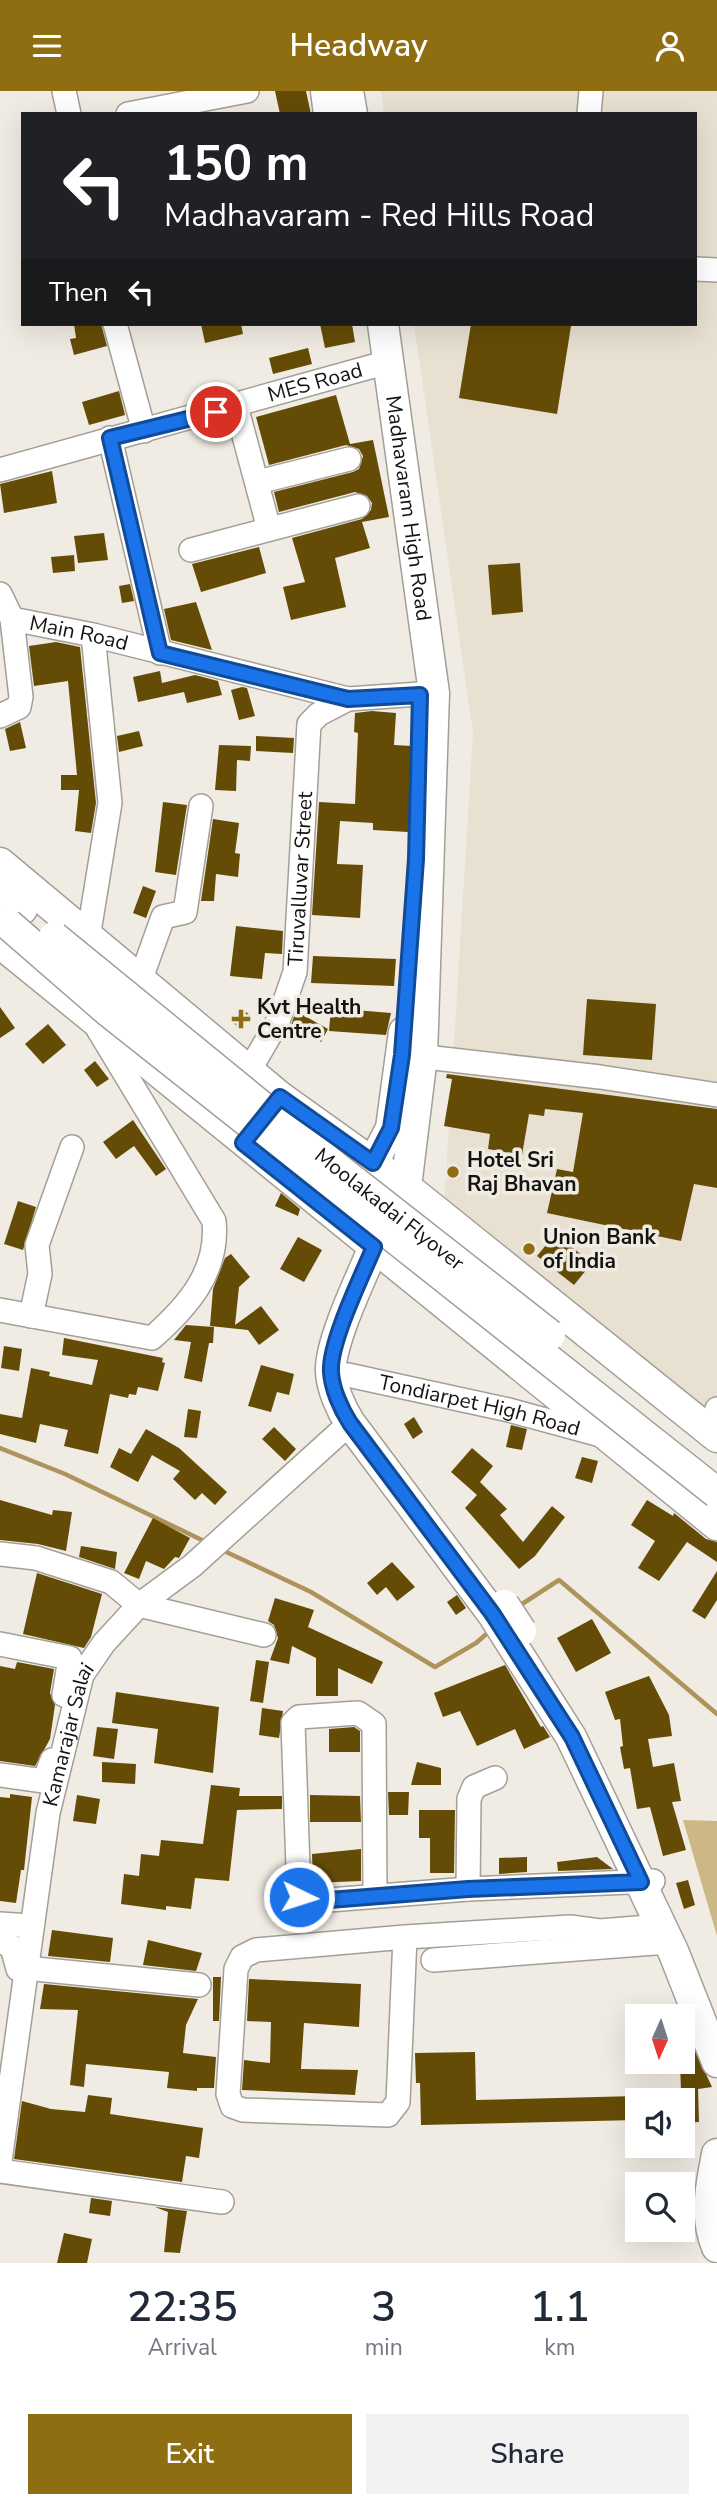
<!DOCTYPE html>
<html lang="en">
<head>
<meta charset="utf-8">
<style>
	:root { --surface:#fff; --page:#f2f2f3; --text:#1f2937; --muted:#747a83; --accent:#8f6d11 }
	body { margin:0; font-family:"Nunito Sans",sans-serif; background:var(--page); color:var(--text); height:100vh; display:flex; flex-direction:column; font-size:26px; white-space:nowrap }
	* { box-sizing:border-box; margin:0 }
	p { font-size:23px; color:var(--muted) }
	.icon { flex:none; width:38px; height:38px; fill:none; stroke:currentColor; stroke-width:2; stroke-linecap:round; stroke-linejoin:round }
	.map { position:relative; height:2172px; overflow:hidden }
	.drawer { display:flex; flex-direction:column; background:var(--surface); flex:1 }
	.drawer>* { flex:none }
	.banner { position:absolute; left:21px; top:21px; width:676px; height:214px; border-radius:0px; box-shadow:0 7px 28px #0002; background:#202124; color:#fff; overflow:hidden }
	.needle { width:46px; rotate:183deg }
	.fabs { position:absolute; left:625px; top:1913px; display:grid; gap:14px }
	.fabs a { display:grid; place-items:center; width:70px; height:70px; border-radius:0px; background:var(--surface); box-shadow:0 7px 28px #0002; font-size:35px }
	.pin { position:absolute; display:grid; place-items:center; width:60px; height:60px; color:#fff; margin:-30px; border:4px solid #fff; border-radius:50%; box-shadow:0 2px 7px #0007 }
	.me { position:absolute; width:77px; margin:-38px; rotate:94deg; stroke-linejoin:round; filter:drop-shadow(0 0 5px #0008) }
	.turn { display:flex; align-items:center; gap:24px; height:147px; padding:0 28px; font-size:32px }
	.turn .icon { width:91px; height:91px; stroke-width:2.5 }
	.turn b { display:block; font-size:49px; line-height:60px }
	.then { display:flex; align-items:center; height:66px; padding:0 28px; background:#0003; gap:14px; font-size:26px }
	.eta { display:flex; justify-content:space-evenly; align-items:center; height:119px; text-align:center }
	.eta b { font-size:42px; font-weight:600; line-height:49px }
	.button { display:flex; gap:14px; margin-top:auto; padding:14px 28px }
	.button a { flex:1; height:80px; border-radius:0px; background:var(--accent); color:#fff; font-size:28px; font-weight:600; line-height:80px; text-align:center }
	.button a+a { background:var(--page); color:var(--text) }
	header { display:flex; justify-content:space-between; align-items:center; height:91px; padding:0 28px; background:var(--accent); color:#fff; font-size:32px; font-weight:600 }
	.map>svg:first-child { display:block }
	.built { fill:#e8e1d1 }
	.green { fill:#cdb786 }
	.lines { fill:none; stroke-linecap:round; stroke-linejoin:round }
	.stream { stroke:#ae945c; stroke-width:4.5 }
	.building { fill:#654c06 }
	.minor-casing { stroke:#a39f97; stroke-width:26 }
	.major-casing { stroke:#a39f97; stroke-width:33 }
	.minor { stroke:#fff; stroke-width:23 }
	.major { stroke:#fff; stroke-width:30 }
	.major-bridge-casing { stroke:#a39f97; stroke-width:33; stroke-linecap:butt }
	.major-bridge { stroke:#fff; stroke-width:30 }
	.route-casing { stroke:#114b97; stroke-width:18 }
	.route { stroke:#1a73e8; stroke-width:12 }
	.poi-dot { fill:#8f6d11; stroke:#f0ece3; stroke-width:2.5 }
	.labels { text-anchor:middle; dominant-baseline:central; stroke-width:7; stroke-linejoin:round; paint-order:stroke }
	.street-label { font-size:21px; fill:#141310; stroke:#f0ece3 }
	.poi-label { font-size:21px; font-weight:bold; fill:#141310; stroke:#f0ece3; text-anchor:start }
</style>
</head>
<body>
<header><svg class="icon" aria-label="menu" viewBox="0 0 24 24"><path d="M4 6h16M4 12h16M4 18h16"/></svg>Headway<svg class="icon" aria-label="person" viewBox="0 0 24 24"><circle cx="12" cy="8" r="4"/><path d="M4 21q1-7 8-7t8 7"/></svg></header>
<div class="map">
<svg width="717" height="2172" viewBox="0 0 717 2172">
	<rect width="100%" height="100%" fill="#f0ece3"/>
	<!-- built -->
	<path class="built" d="M381 0H717V1349L444 1115 473 642 414 233H695V23H384Z"/>
	<!-- green -->
	<path class="green" d="M683 1729 717 1730V1845Z"/>
	<g class="lines">
		<!-- stream -->
		<path class="stream" d="M0 1357 65 1383 208 1452
			M222 1459 311 1501 435 1576 476 1552 491 1539
			M519 1515 559 1489 717 1623"/>
	</g>
	<!-- building -->
	<path class="building" d="M275 0H306L311 23H280Z
		M74 233H101L107 255 74 264 70 248 76 247Z
		M201 233H241L243 243 205 252Z
		M320 233H352L355 251 325 257Z
		M471 233 571 235 557 323 459 307Z
		M308 257 312 273 273 283 269 267Z
		M119 300 125 324 89 334 82 311Z
		M336 304 350 353 373 349 389 426 362 431 370 457 335 467 346 516 291 529 283 496 305 491 292 447 362 428 371 419 372 412 367 405 355 401 279 421 274 401 353 381 359 378 363 365 359 358 346 354 269 374 256 326Z
		M52 380 57 412 4 422 0 393Z
		M104 442 108 469 78 472 74 445Z
		M259 456 266 482 201 501 192 473Z
		M74 464 75 480 53 482 51 466Z
		M520 472 523 521 492 524 488 474Z
		M130 493 134 510 122 512 119 495Z
		M196 511 212 559 171 549 164 518Z
		M56 551 80 556 96 712 91 742 75 740 79 699H61V684H77L68 590 34 595 29 555Z
		M160 580 162 592 195 584 218 590 222 604 187 612 184 601 138 611 133 586Z
		M242 596 247 597 255 625 239 629 231 599Z
		M372 620 396 622 394 654 412 655 408 741 373 739V732L340 730 337 773 363 774 360 827 312 824 319 711 355 713 358 642 354 641 355 622Z
		M20 631 26 657 10 660 5 638Z
		M139 640 143 655 119 661 117 645Z
		M256 645 294 647 293 662 256 660Z
		M219 654 251 655 250 670 237 669 236 700 215 699Z
		M163 711 187 714 176 784 155 781Z
		M213 728 239 732 235 762 240 763 238 786 216 783 214 810H201Z
		M143 795 156 800 146 827 133 822Z
		M236 835 283 840 282 863 265 862 262 888 230 885Z
		M313 865 396 868 394 895 311 892Z
		M587 908 656 913 652 969 583 964Z
		M0 916 15 937 0 947Z
		M331 917 391 922 386 944 329 940Z
		M242 918 251 925 241 938 231 930Z
		M296 920 328 938 321 951 291 934Z
		M48 933 66 954 43 973 25 953Z
		M95 970 109 988 97 996 84 979Z
		M447 983 717 1018V1097L694 1093 681 1150 547 1122 557 1078 573 1081 583 1022 545 1018 544 1025 529 1023 522 1064 488 1058 490 1043 444 1035 452 988 446 987Z
		M133 1029 166 1078 156 1085 134 1055 116 1068 103 1051Z
		M281 1102 300 1118 298 1125 275 1115Z
		M18 1110 36 1116 23 1159 4 1153Z
		M555 1143 592 1172 574 1194 537 1165Z
		M298 1146 322 1159 304 1191 280 1178Z
		M231 1163 250 1186 239 1196 235 1234 261 1215 279 1239 259 1254 248 1239 210 1235 213 1198 225 1167Z
		M186 1234 214 1236 213 1252H209L202 1291 184 1287 191 1251 174 1249Z
		M64 1247 163 1267 162 1271 165 1272 158 1300 138 1296 136 1304 129 1303 128 1307 110 1303 98 1363 64 1355 68 1339 40 1333 36 1352 0 1343V1323L22 1327 31 1277 50 1281 49 1285 92 1294 98 1269 62 1264Z
		M4 1255 22 1258 19 1280 1 1277Z
		M261 1274 294 1283 289 1304 277 1301 271 1321 248 1315Z
		M188 1318 201 1320 197 1347 184 1346Z
		M414 1326 423 1341 413 1348 404 1333Z
		M511 1334 527 1338 522 1359 506 1356Z
		M274 1336 296 1358 285 1370 262 1348Z
		M146 1338 179 1357 227 1401 215 1414 202 1402 195 1409 173 1388 180 1380 152 1364 138 1391 110 1376 119 1357 131 1363Z
		M472 1357 493 1375 480 1391 507 1418 500 1424 523 1451 552 1415 565 1426 535 1465 519 1478 465 1417 477 1404 451 1381Z
		M582 1366 598 1370 592 1392 575 1387Z
		M0 1409 52 1424 53 1419 72 1421 66 1460 38 1453 0 1449Z
		M647 1409 673 1425 674 1422 706 1448 717 1451V1471L687 1451 659 1490 638 1477 655 1450 631 1434Z
		M153 1427 190 1447 179 1467 175 1466 164 1478 146 1470 139 1488 124 1482Z
		M81 1455 117 1461 115 1478 79 1466Z
		M392 1471 415 1496 397 1510 386 1496 377 1504 367 1492Z
		M717 1480V1509L705 1528 692 1520Z
		M37 1482 102 1503 91 1546 84 1557 23 1543Z
		M457 1504 466 1517 456 1524 447 1511Z
		M275 1507 314 1519 308 1536 383 1571 372 1593 338 1577V1605H316V1567L292 1555 289 1573 270 1569 278 1547 274 1534 268 1530Z
		M592 1528 611 1562 576 1581 557 1547Z
		M256 1569 269 1571 263 1612 250 1610Z
		M17 1571 54 1578 50 1602 55 1614 50 1648 35 1675 0 1670V1575L15 1578Z
		M505 1574 541 1636 543 1635 550 1646 524 1658 515 1638 477 1655 460 1620 443 1626 434 1602Z
		M649 1585 669 1624 672 1645 648 1648 653 1676 674 1672 681 1710 672 1711 686 1759 663 1765 650 1716 637 1718 630 1677 624 1678 620 1656 623 1655 620 1628 615 1629 605 1601Z
		M116 1601 219 1616 213 1682 154 1672 158 1638 112 1632Z
		M262 1617 283 1620 279 1647 259 1644Z
		M97 1636 118 1638 114 1668 93 1665Z
		M354 1636 360 1640V1661H329V1638Z
		M102 1671 136 1673 135 1693 102 1691Z
		M417 1671 441 1677V1694H411Z
		M211 1694 240 1697 239 1705H282V1718L237 1719 229 1790 195 1787 191 1818 166 1815V1819L121 1813 124 1783 139 1785 141 1763 159 1765 161 1749 203 1753Z
		M388 1701H409L408 1724H389Z
		M10 1703 32 1706 24 1779H21L16 1812 0 1810V1706L10 1707Z
		M77 1704 100 1708 96 1733 73 1730Z
		M310 1704 360 1705 361 1731H310Z
		M419 1719H455L454 1782H430V1747H419Z
		M361 1758V1790L313 1792 312 1763Z
		M527 1766V1781L499 1783V1767Z
		M597 1766 613 1778 558 1780 557 1771Z
		M688 1789 695 1814 684 1818 676 1792Z
		M52 1839 113 1847 110 1871 48 1865Z
		M148 1849 202 1862 196 1880 143 1874Z
		M213 1886H221L219 1930H213Z
		M249 1888 361 1893 359 1936 304 1932 301 1978 358 1979 355 2004 242 1999 244 1969 270 1972 271 1931 247 1930Z
		M44 1893 198 1908 186 1934 183 1962 216 1966 214 1997H197V2000L167 1997 169 1981 86 1973 84 1996 70 1994 78 1919 40 1918Z
		M682 1931 712 1996 698 1998 699 2031 682 2032 680 1970H682Z
		M475 1961 476 2009 637 2005V2029L421 2034 420 1992H416L415 1962Z
		M88 2004 112 2007 110 2023 203 2037 199 2067 186 2065 182 2091 14 2068 22 2010 51 2018 85 2021Z
		M91 2107 112 2110 110 2125 89 2122Z
		M155 2116 187 2120 180 2162 164 2161 168 2121Z
		M64 2142 92 2148 87 2172H57Z"/>
	<g class="lines">
		<!-- minor casing -->
		<g class="minor-casing">
			<g id="minor">
				<path d="M64 0 69 23"/>
				<path d="M128 23 247 0"/>
				<path d="M589 23 591 0"/>
				<path d="M695 178 717 179"/>
				<path d="M115 233 144 340"/>
				<path d="M236 315 269 438"/>
				<path d="M110 347 160 562"/>
				<path id="s1" d="M0 379 388 271"/>
				<path d="M258 391 349 368"/>
				<path d="M191 459 358 415"/>
				<path id="s2" d="M0 503 12 528 93 544 348 608 434 602"/>
				<path d="M0 625 19 616 21 606 12 528"/>
				<path d="M88 847 110 712 93 544"/>
				<path d="M140 890 163 826 185 821 201 715"/>
				<path d="M408 964 600 986 717 1004"/>
				<path id="s3" d="M249 980 278 930 295 881 309 633 319 623 348 608"/>
				<path d="M0 1219 152 1247C187 1216 219 1181 214 1130L98 938"/>
				<path d="M31 1225 40 1183 37 1154 72 1056"/>
				<path id="s4" d="M348 1284 509 1319 604 1345"/>
				<path d="M710 1340 717 1318"/>
				<path d="M0 1463 36 1467 111 1491 139 1514 264 1544"/>
				<path d="M0 1553 70 1567 64 1604"/>
				<path d="M0 1684 44 1690 52 1669"/>
				<path d="M468 1798 469 1708 474 1696 495 1687"/>
				<path d="M375 1804 374 1633 358 1622 299 1626 293 1632 299 1806 304 1811 468 1798 653 1790"/>
				<path d="M0 1833 31 1835"/>
				<path d="M405 1846 398 2011 388 2024 243 2019 232 2015 228 2003 236 1878 242 1866 256 1859 405 1846 570 1836 600 1840 661 1835"/>
				<path d="M0 1850 12 1856 18 1878 22 1880"/>
				<path d="M433 1869 668 1851"/>
				<path d="M25 1877 199 1894"/>
				<path id="s5" d="M0 2070 48 1722 82 1584 104 1552 139 1514 192 1475 350 1332"/>
				<path d="M0 2080 222 2111"/>
			</g>
		</g>
		<!-- major casing -->
		<g class="major-casing">
			<g id="major">
				<path d="M326 0 329 23"/>
				<path d="M348 0 352 23"/>
				<path id="s6" d="M383 233 434 602 422 965 406 1096"/>
				<path d="M0 772 280 1006 406 1096 717 1346"/>
				<path d="M0 800 22 818"/>
				<path d="M0 852 717 1434"/>
				<path d="M373 1072 391 1037 404 941"/>
				<path d="M374 1156C362 1185 329 1252 331 1281 332 1298 341 1318 350 1332L492 1522 571 1646 673 1860 717 1971"/>
				<path d="M717 2063C711 2095 704 2125 717 2156"/>
			</g>
		</g>
		<!-- minor -->
		<use href="#minor" class="minor"/>
		<!-- major -->
		<use href="#major" class="major"/>
		<!-- major-bridge casing -->
		<g class="major-bridge-casing">
			<g id="major-bridge">
				<path d="M8 833 108 920 717 1402"/>
				<path id="s7" d="M54 846 337 1077 550 1244"/>
				<path d="M504 1514 521 1540"/>
			</g>
		</g>
		<!-- major-bridge -->
		<use href="#major-bridge" class="major-bridge"/>
	</g>
	<g class="lines">
		<!-- route casing -->
		<g class="route-casing">
			<path id="route" d="M216 321 110 347 160 562 348 608 420 604 416 768 402 964 391 1037 373 1072 280 1006 243 1052 374 1156C362 1185 329 1252 331 1281 332 1298 341 1318 350 1332L492 1522 572 1646 641 1791 468 1798 304 1811 299 1806"/>
		</g>
		<!-- route -->
		<use href="#route" class="route"/>
	</g>
	<!-- markers -->
	<g class="poi-dot">
		<path d="M237.5 917.5h7v7h7v7h-7v7h-7v-7h-7v-7h7z"/>
		<circle cx="453" cy="1081" r="7"/>
		<circle cx="529" cy="1158" r="7"/>
	</g>
	<g class="labels">
		<!-- street labels -->
		<g class="street-label">
			<text stroke="none"><textPath href="#s1" startOffset="327">MES Road</textPath></text>
			<text stroke="none"><textPath href="#s6" startOffset="186">Madhavaram High Road</textPath></text>
			<text stroke="none"><textPath href="#s2" startOffset="96">Main Road</textPath></text>
			<text stroke="none"><textPath href="#s3" startOffset="203">Tiruvalluvar Street</textPath></text>
			<text stroke="none"><textPath href="#s7" startOffset="432">Moolakadai Flyover</textPath></text>
			<text stroke="none"><textPath href="#s4" startOffset="135">Tondiarpet High Road</textPath></text>
			<text stroke="none"><textPath href="#s5" startOffset="432">Kamarajar Salai</textPath></text>
		</g>
		<!-- poi labels -->
		<g class="poi-label">
			<text x="257" y="916">Kvt Health<tspan x="257" dy="24">Centre</tspan></text>
			<text x="467" y="1069">Hotel Sri<tspan x="467" dy="24">Raj Bhavan</tspan></text>
			<text x="543" y="1146">Union Bank<tspan x="543" dy="24">of India</tspan></text>
		</g>
	</g>
</svg>
<div class="fabs">
<a><svg class="needle" viewBox="-14 -14 28 28"><path d="M0-13l5 13h-10z" fill="#e53935"/><path d="M0 13l5-13h-10z" fill="#747a83"/></svg></a>
<a><svg class="icon" aria-label="sound" viewBox="0 0 24 24"><path d="M4 9h4l5-4v14l-5-4H4zM17 9q2 3 0 6"/></svg></a>
<a><svg class="icon" aria-label="search" viewBox="0 0 24 24"><circle cx="10" cy="10" r="6"/><path d="M15 15l6 6"/></svg></a>
</div>
<div class="pin" style="left:216px;top:321px;background:#d93025"><svg class="icon" aria-label="arrive" viewBox="0 0 24 24"><path d="M6 21V4h12l-3 4 3 4H6"/></svg></div>
<svg class="me" style="left:299px;top:1806px" viewBox="-20 -20 40 40"><circle r="17" fill="#1a73e8" stroke="#fff" stroke-width="3"/><path d="M0-11L8 9 0 5-8 9z" fill="#fff"/></svg>
<div class="banner">
<div class="turn"><svg class="icon" aria-label="left" viewBox="0 0 24 24"><path d="M17 20v-9H6M10 6l-5 5 5 5"/></svg><div><b>150 m</b>Madhavaram - Red Hills Road</div></div>
<div class="then">Then<svg class="icon" aria-label="left" viewBox="0 0 24 24"><path d="M17 20v-9H6M10 6l-5 5 5 5"/></svg></div>
</div>
</div>
<section class="drawer">
<div class="eta">
<div><b>22:35</b><p>Arrival</p></div>
<div><b>3</b><p>min</p></div>
<div><b>1.1</b><p>km</p></div>
</div>
<div class="button"><a>Exit</a><a>Share</a></div>
</section>
</body>
</html>
